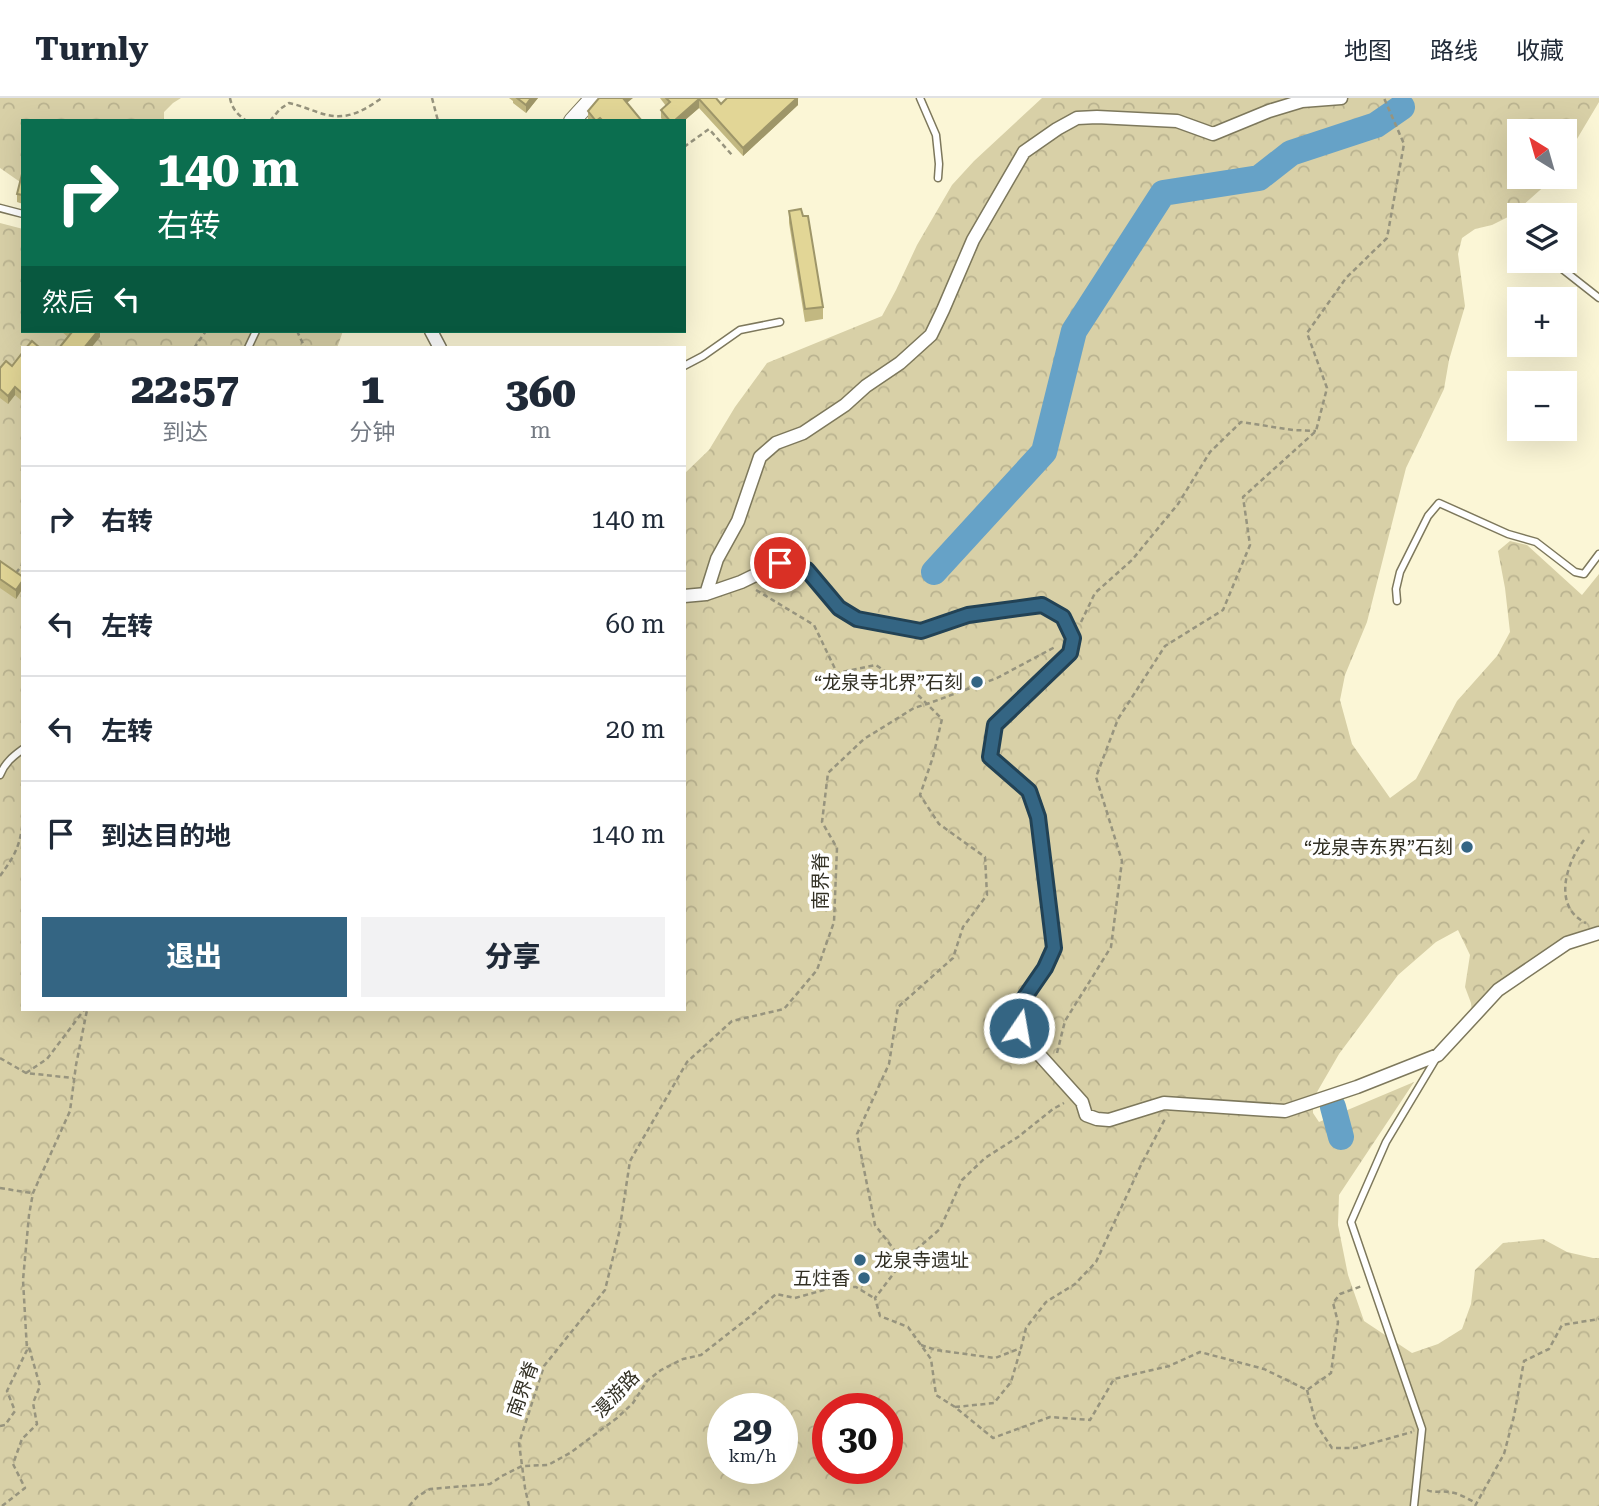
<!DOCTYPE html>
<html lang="zh">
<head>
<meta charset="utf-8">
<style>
	:root { --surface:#fff; --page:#f2f2f3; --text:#1f2937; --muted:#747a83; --line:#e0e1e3; --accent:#346583 }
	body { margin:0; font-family:"Roboto Serif","Noto Sans SC",serif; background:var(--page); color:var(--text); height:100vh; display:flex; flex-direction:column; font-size:26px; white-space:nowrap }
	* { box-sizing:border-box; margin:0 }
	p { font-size:23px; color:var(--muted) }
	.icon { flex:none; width:38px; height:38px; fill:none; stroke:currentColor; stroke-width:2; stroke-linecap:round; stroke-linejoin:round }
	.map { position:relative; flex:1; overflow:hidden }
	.drawer { position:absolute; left:21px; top:248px; width:665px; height:665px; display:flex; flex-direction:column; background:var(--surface); border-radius:0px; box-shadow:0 7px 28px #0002 }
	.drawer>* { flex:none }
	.top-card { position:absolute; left:21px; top:21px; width:665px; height:214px; border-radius:0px; box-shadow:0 7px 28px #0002; background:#0b6e4f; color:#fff; overflow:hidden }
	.needle { width:46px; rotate:323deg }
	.controls { position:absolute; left:1507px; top:21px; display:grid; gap:14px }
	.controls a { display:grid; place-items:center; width:70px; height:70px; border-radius:0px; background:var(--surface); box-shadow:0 7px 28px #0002; font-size:35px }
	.speed { position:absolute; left:707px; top:1295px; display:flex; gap:14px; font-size:35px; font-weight:700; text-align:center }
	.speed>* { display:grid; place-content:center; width:91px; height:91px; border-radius:50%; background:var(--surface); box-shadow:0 7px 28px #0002; line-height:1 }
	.speed small { font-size:18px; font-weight:400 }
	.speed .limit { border:10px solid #d22; background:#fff; color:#111 }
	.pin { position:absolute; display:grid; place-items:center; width:60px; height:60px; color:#fff; margin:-30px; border:4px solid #fff; border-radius:50%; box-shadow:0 2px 7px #0007 }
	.me { position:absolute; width:77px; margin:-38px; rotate:12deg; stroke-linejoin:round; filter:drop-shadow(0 0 5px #0008) }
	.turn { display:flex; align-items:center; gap:24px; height:147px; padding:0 21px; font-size:32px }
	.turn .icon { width:91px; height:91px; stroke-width:2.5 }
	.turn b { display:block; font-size:49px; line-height:60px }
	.then { display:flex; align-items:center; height:66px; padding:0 21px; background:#0003; gap:14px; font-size:26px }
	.eta { display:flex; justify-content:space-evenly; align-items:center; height:119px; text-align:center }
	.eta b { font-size:42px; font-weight:800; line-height:49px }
	.button { display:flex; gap:14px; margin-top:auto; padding:14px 21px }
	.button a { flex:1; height:80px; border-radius:0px; background:var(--accent); color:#fff; font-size:28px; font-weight:800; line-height:80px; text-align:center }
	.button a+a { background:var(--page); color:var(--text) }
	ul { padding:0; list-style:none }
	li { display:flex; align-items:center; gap:21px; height:105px; padding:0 21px; border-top:2px solid var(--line) }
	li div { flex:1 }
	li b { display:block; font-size:26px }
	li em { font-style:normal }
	header { display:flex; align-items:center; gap:42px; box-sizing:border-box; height:98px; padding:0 35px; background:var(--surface); border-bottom:2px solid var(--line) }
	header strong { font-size:33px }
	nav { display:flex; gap:38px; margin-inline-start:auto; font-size:24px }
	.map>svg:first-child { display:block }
	.forest { fill:url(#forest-crowns); fill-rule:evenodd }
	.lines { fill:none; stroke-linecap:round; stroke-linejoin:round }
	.river { stroke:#66a2c7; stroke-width:26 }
	.service-casing { stroke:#7d785c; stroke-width:9 }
	.minor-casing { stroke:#7d785c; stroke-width:15 }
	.tertiary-casing { stroke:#7d785c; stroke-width:18 }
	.path { stroke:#97947e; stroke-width:2.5; stroke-dasharray:5 3.5; stroke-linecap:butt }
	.service { stroke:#fff; stroke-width:6 }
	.minor { stroke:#fff; stroke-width:12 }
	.tertiary { stroke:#fff; stroke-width:16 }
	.wall { fill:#c2b881 }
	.shaded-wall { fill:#9e9669 }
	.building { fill:#e2d696; stroke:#9e9669; stroke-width:2 }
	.route-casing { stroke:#224255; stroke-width:18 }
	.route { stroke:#346583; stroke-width:12 }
	.poi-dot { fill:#346583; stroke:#fff; stroke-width:2.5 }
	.labels { text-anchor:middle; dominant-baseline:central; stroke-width:7; stroke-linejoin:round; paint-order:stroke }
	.poi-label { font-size:19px; fill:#323024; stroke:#fff; text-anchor:end }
	.street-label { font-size:19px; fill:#323024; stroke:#fff }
</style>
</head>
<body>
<header>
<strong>Turnly</strong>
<nav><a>地图</a><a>路线</a><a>收藏</a></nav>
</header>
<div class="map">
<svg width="1599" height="1408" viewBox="0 0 1599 1408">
	<defs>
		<pattern id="forest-crowns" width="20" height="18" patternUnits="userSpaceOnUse" patternTransform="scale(1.75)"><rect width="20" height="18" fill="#d8d0a7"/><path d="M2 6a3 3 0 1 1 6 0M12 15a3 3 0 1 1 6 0" fill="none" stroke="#bab390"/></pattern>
	</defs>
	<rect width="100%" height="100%" fill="#fbf6d6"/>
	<!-- forest -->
	<path class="forest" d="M0 0H181L173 5 164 14V23H23V86L0 70Z
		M1042 0H1599V4L1565 61 1564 33H1519V79H1553L1548 85 1512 117 1492 127 1475 131 1462 140 1458 156 1465 208 1449 262 1444 291 1406 370 1367 524 1345 577 1340 602 1352 646 1390 700 1416 681 1457 603 1497 558 1510 534 1505 490 1498 453 1510 443 1527 447 1582 497 1599 476V833C1582 839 1563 844 1547 852 1518 867 1496 893 1472 915L1471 905 1465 889 1470 857 1458 832 1436 844 1398 877 1339 956 1313 1001V1015L1319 1024 1414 984 1339 1097 1338 1127 1348 1177 1364 1223 1412 1255 1438 1246 1462 1231 1471 1206 1475 1172 1503 1145 1543 1141 1567 1154 1593 1160H1599V1408H0V125L23 131V233H343L337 250H23V912H684V376L709 352 735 309 767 265 882 218 896 192 917 147 952 87 974 63ZM723 1311H782V1370H723ZM828 1311H887V1370H828Z"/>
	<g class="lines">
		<!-- river -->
		<path class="river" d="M934 474 1044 354 1074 233 1163 95 1259 80 1291 55 1376 27 1402 9
			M1333 1009 1341 1039"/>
		<!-- service casing -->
		<g class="service-casing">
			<path id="service" d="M920 0 936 37 939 66 938 80
				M0 110 23 116
				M1552 163 1599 200
				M248 250 256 233
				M684 268 703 258 740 232 780 224
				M1397 503 1396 491 1400 474 1428 418 1439 405 1508 436 1536 444 1575 474 1584 476 1599 456
				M0 677C5 665 12 659 23 651
				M1414 1408 1422 1331 1351 1124 1386 1044 1437 959"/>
		</g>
		<!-- minor casing -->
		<g class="minor-casing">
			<path id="minor" d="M431 233 440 250
				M706 496 717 461 738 423 760 359 776 345 803 335 845 307 866 288 900 265 931 237 943 212 973 142 1024 54 1057 31 1077 20 1097 19 1177 23 1213 36 1269 13 1302 3 1341 0
				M684 498 706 496 741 484 780 465 807 472 839 510 857 521 921 533 969 517 1042 507 1063 519 1073 540 1070 555 995 627 990 659 1029 693 1038 719 1054 850 1045 870 1016 912 1019 930 1036 953 1082 1004 1086 1017 1097 1021 1109 1022 1164 1005 1285 1013 1357 989 1438 957 1498 892 1567 845 1599 835"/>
		</g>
		<!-- tertiary casing -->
		<g class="tertiary-casing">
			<path id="tertiary" d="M572 23 593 0"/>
		</g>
		<!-- path -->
		<path class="path" d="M230 0C232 11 238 17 247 23
			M432 0 438 23
			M270 23 280 11 289 5C299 7 308 11 317 14 344 24 360 15 382 0
			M684 49 709 31 732 57
			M297 233 305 250
			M194 250 206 233
			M16 475 23 466
			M756 492 814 527 837 575 876 567 919 598 942 621 933 659 920 697 939 726 985 759 987 797 963 829 953 860 898 909 889 966 857 1036 875 1127 903 1163 875 1200 880 1218 908 1229 931 1261 936 1297 955 1309 993 1340 1050 1319 1090 1322 1114 1281 1169 1268 1200 1254 1264 1271 1307 1292 1331 1275 1338 1224 1333 1205 1340 1196 1362 1188
			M1081 524 1095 495 1132 462 1178 406 1210 354 1241 324 1293 332 1316 333
			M1584 742C1566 765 1552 809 1586 825
			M0 778C15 757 20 749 23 722
			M1057 955 1065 923 1111 849 1122 763 1096 679 1118 621 1165 548 1223 512 1250 447 1243 399 1316 333 1327 290 1307 235 1346 180 1387 140 1404 46 1384 0
			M0 960 26 975 73 980
			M26 975 47 961 84 912
			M0 1090 31 1095
			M903 1163 940 1131 962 1082 985 1060 1018 1039 1053 1011 1064 1005
			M921 1247 936 1252 995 1260 1021 1250 1026 1230 1046 1204 1075 1186 1096 1164 1140 1069 1166 1019
			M1307 1292 1316 1326 1332 1350H1355L1412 1334
			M955 1309 994 1305 1011 1284 1021 1250
			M0 1328 5 1327 15 1313 7 1293 27 1252 23 1182 29 1117 33 1095 70 1013 76 967 87 912
			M1427 1392C1435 1396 1441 1392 1449 1394 1459 1395 1468 1401 1476 1405
			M2 1408 25 1390 13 1366 22 1341 37 1326 33 1305 40 1288 28 1246
			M409 1408 418 1398 430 1391 490 1386 502 1378 522 1368 548 1367 570 1355 617 1320 633 1305 647 1283 661 1272 683 1261 701 1257 757 1213 776 1196 795 1200 831 1190 856 1189 874 1200
			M529 1408 525 1390 519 1345 544 1268 605 1192 619 1135 630 1063 687 964 732 923 784 911 817 872 834 824 837 750 822 724 828 675 864 641 914 610 927 606 997 580 1055 549
			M1475 1408 1504 1356 1514 1318 1524 1263 1549 1251 1562 1227 1599 1221"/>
		<!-- service -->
		<use href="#service" class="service"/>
		<!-- minor -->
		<use href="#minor" class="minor"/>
		<!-- tertiary -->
		<use href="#tertiary" class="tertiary"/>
	</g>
	<!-- wall -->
	<path class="wall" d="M509 0H538L526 15 513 5V3Z
		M660 0H716L721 6 798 0V7L743 58 699 10 684 23H663L661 20V12L666 8Z
		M627 5 642 23H590L588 21V13Z
		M23 76V106L17 104V96Z
		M789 113 823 209V221L805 224 789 125Z
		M61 233H100V239H68Z
		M23 254V304L15 297 8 306 0 300V270L12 268Z
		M0 463 23 479V490L16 501 0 490Z"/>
	<!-- shaded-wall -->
	<path class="shaded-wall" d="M531 0H538L526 15V7Z
		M623 0H633L622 9Z
		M797 0H798V7L743 58V50Z
		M699 1V10L684 23H674Z
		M98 233H100V239L91 250H84Z
		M15 289V297L8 306V298Z
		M23 482V490L16 501V492Z"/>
	<!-- building -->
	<path class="building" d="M517 0H531L526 7Z
		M599 0H623L642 23H603L600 20 596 23 588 13Z
		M666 0H716L721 6 727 0H797L743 50 699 1 674 23H670L661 12 670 4Z
		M22 76H23V97L17 96Z
		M801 111 803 118H808L823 209 805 211 789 113Z
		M71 233H98L84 250H59L72 234Z
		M32 243 40 250H26Z
		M23 254V296L15 289 8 298 0 291V270L6 263 12 268Z
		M0 463 23 479V482L16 492 0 481Z"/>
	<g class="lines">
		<!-- route casing -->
		<g class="route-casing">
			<path id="route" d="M780 465 807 472 839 510 857 521 921 533 968 517 1042 507 1063 519 1073 540 1070 555 995 627 990 659 1029 693 1038 719 1054 850 1045 870 1016 912 1019 930"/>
		</g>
		<!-- route -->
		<use href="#route" class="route"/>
	</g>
	<!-- markers -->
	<g class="poi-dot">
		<circle cx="977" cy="584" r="7"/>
		<circle cx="1467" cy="749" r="7"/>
		<circle cx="860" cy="1162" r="7"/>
		<circle cx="864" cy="1180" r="7"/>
	</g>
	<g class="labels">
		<!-- poi labels -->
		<g class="poi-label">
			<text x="963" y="584">“龙泉寺北界”石刻</text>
			<text x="1453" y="749">“龙泉寺东界”石刻</text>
			<text x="874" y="1162" text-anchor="start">龙泉寺遗址</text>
			<text x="850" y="1180">五炷香</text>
		</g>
		<!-- street labels -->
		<g class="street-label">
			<text transform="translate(820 783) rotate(-90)">南界脊</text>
			<text transform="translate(523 1291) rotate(-70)">南界脊</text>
			<text transform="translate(616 1296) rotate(-46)">漫游路</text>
		</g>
	</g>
</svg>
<div class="controls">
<a><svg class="needle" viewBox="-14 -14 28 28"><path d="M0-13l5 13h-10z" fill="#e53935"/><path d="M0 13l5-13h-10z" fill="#747a83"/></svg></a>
<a><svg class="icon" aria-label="layers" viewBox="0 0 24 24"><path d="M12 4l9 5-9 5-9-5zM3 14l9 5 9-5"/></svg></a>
<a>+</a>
<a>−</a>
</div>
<div class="speed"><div>29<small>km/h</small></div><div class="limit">30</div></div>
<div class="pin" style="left:780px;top:465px;background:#d93025"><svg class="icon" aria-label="arrive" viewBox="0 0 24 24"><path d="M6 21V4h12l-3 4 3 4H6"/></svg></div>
<svg class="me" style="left:1019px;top:930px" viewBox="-20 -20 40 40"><circle r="17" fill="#346583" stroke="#fff" stroke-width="3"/><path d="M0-11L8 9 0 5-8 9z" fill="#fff"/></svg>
<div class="top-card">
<div class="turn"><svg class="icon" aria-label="right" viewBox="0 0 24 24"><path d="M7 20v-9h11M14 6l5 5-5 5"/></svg><div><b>140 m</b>右转</div></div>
<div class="then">然后<svg class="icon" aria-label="left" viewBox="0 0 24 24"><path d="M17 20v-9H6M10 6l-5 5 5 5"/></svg></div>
</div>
<section class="drawer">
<div class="eta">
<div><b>22:57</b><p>到达</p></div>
<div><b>1</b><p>分钟</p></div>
<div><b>360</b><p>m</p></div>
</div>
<ul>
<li><svg class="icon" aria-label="right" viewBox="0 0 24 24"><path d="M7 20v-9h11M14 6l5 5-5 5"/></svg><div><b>右转</b></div><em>140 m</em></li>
<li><svg class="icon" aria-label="left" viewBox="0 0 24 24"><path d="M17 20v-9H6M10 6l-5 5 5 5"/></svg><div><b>左转</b></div><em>60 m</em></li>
<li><svg class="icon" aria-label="left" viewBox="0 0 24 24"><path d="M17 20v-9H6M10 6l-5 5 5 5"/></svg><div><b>左转</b></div><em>20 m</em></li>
<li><svg class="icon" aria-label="arrive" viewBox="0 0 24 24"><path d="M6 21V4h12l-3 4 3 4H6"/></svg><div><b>到达目的地</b></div><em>140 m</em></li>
</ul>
<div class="button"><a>退出</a><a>分享</a></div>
</section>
</div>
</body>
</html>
